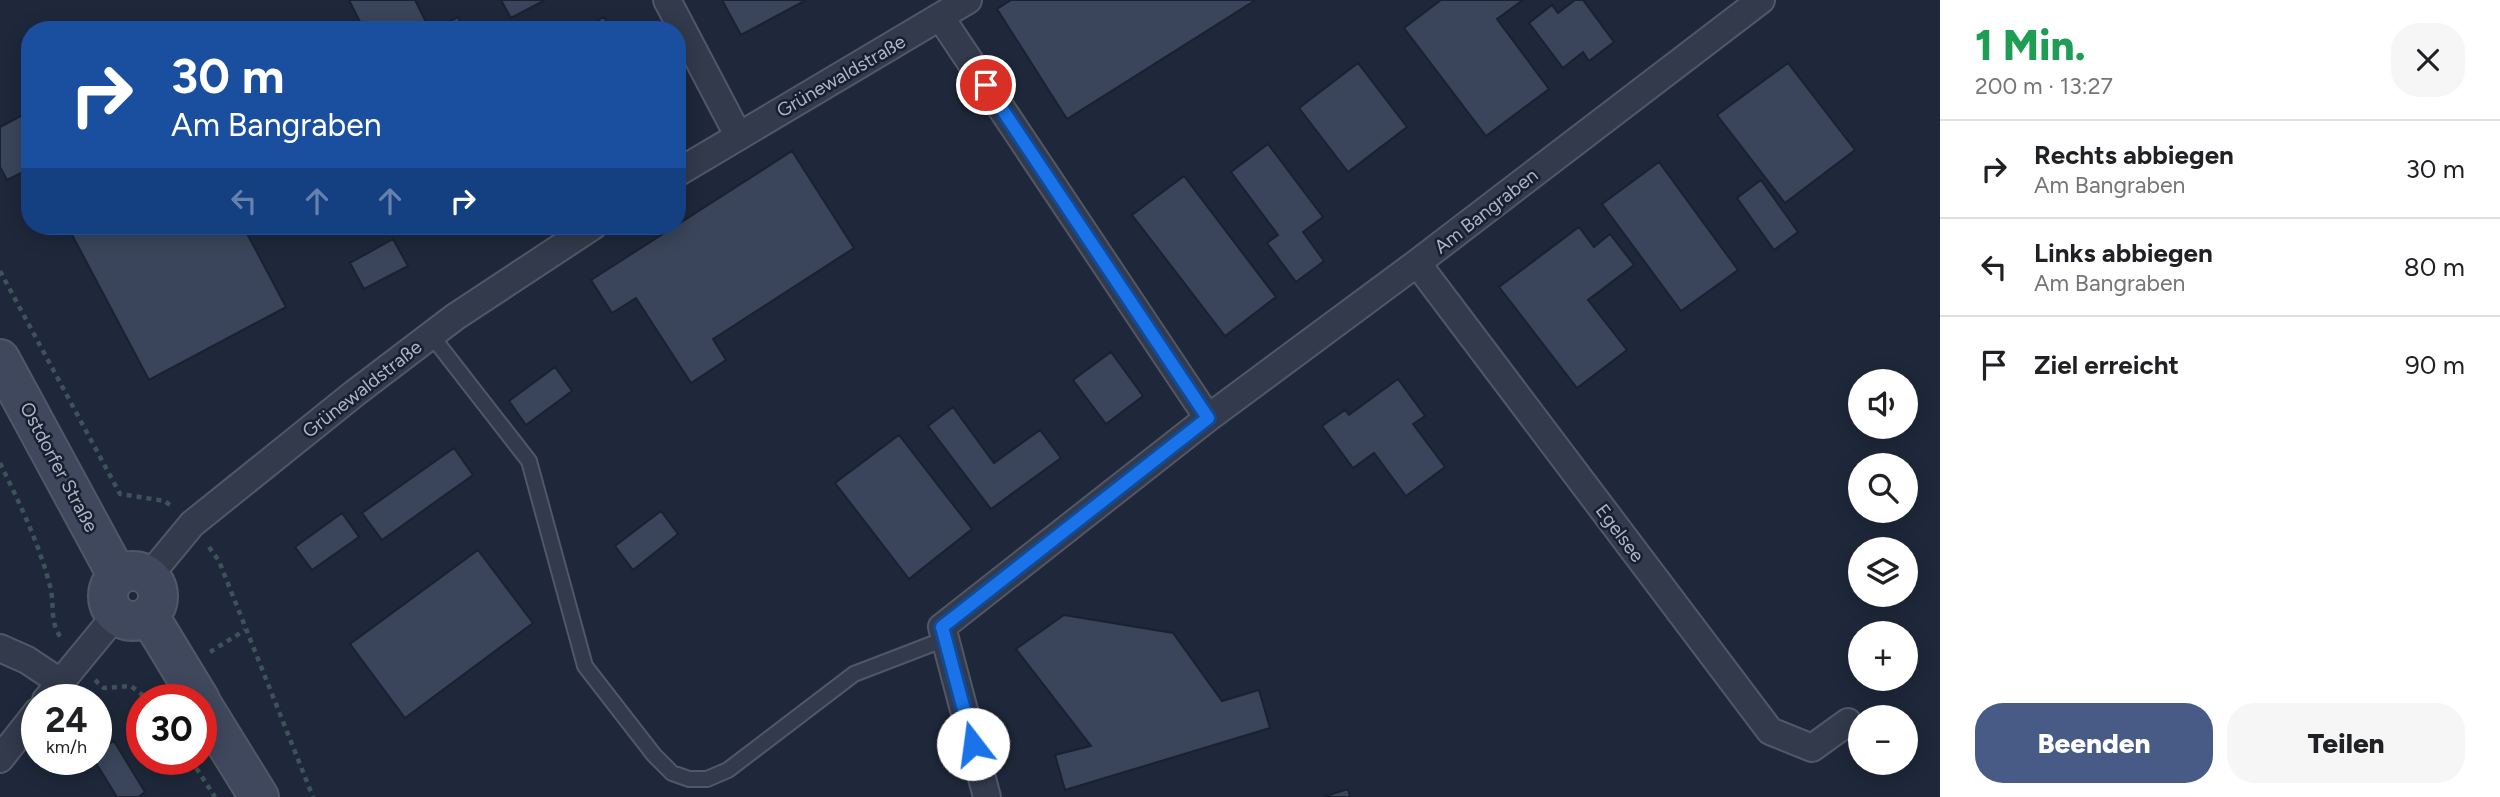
<!DOCTYPE html>
<html lang="de">
<head>
<meta charset="utf-8">
<style>
	:root { --surface:#fff; --page:#f6f6f6; --text:#202124; --muted:#757577; --line:#e0e0e0; --accent:#485b87 }
	body { margin:0; font-family:Figtree,sans-serif; background:var(--page); color:var(--text); height:100vh; display:flex; flex-direction:column; font-size:26px; white-space:nowrap }
	* { box-sizing:border-box; margin:0 }
	p { font-size:23px; color:var(--muted) }
	.icon { flex:none; width:38px; height:38px; fill:none; stroke:currentColor; stroke-width:2; stroke-linecap:round; stroke-linejoin:round }
	.map { position:relative; flex:1; overflow:hidden }
	.side { display:flex; flex-direction:column; background:var(--surface); width:560px }
	.side>* { flex:none }
	.banner { position:absolute; left:21px; top:21px; width:665px; height:214px; border-radius:28px; box-shadow:0 4px 18px #0003; background:#1a4fa0; color:#fff; overflow:hidden }
	.tools { position:absolute; left:1848px; top:369px; display:grid; gap:14px }
	.tools a { display:grid; place-items:center; width:70px; height:70px; border-radius:50%; background:var(--surface); box-shadow:0 4px 18px #0003; font-size:35px }
	.speed { position:absolute; left:21px; top:684px; display:flex; gap:14px; font-size:35px; font-weight:700; text-align:center }
	.speed>* { display:grid; place-content:center; width:91px; height:91px; border-radius:50%; background:var(--surface); box-shadow:0 4px 18px #0003; line-height:1 }
	.speed small { font-size:18px; font-weight:400 }
	.speed .limit { border:10px solid #d22; background:#fff; color:#111 }
	.pin { position:absolute; display:grid; place-items:center; width:60px; height:60px; color:#fff; margin:-30px; border:4px solid #fff; border-radius:50%; box-shadow:0 2px 7px #0007 }
	.me { position:absolute; width:77px; margin:-38px; rotate:345deg; stroke-linejoin:round; filter:drop-shadow(0 0 5px #0008) }
	.turn { display:flex; align-items:center; gap:24px; height:147px; padding:0 35px; font-size:32px }
	.turn .icon { width:91px; height:91px; stroke-width:2.5 }
	.turn b { display:block; font-size:49px; line-height:60px }
	.lanes { display:flex; align-items:center; height:66px; padding:0 35px; background:#0003; justify-content:center; gap:35px; direction:ltr }
	.lanes .off { opacity:.35 }
	.round { display:grid; place-items:center; flex:none; width:74px; height:74px; border-radius:28px; background:var(--page) }
	.summary { display:flex; align-items:center; justify-content:space-between; height:119px; padding:0 35px }
	h1 { font-size:42px; font-weight:800; line-height:52px; color:#1e9e55 }
	.cta { display:flex; gap:14px; margin-top:auto; padding:14px 35px }
	.cta a { flex:1; height:80px; border-radius:28px; background:var(--accent); color:#fff; font-size:28px; font-weight:800; line-height:80px; text-align:center }
	.cta a+a { background:var(--page); color:var(--text) }
	ul { padding:0; list-style:none }
	li { display:flex; align-items:center; gap:21px; height:98px; padding:0 35px; border-top:2px solid var(--line) }
	li div { flex:1 }
	li b { display:block; font-size:26px }
	li em { font-style:normal }
	main { display:flex; flex:1; min-height:0 }
	.map>svg:first-child { display:block }
	.building { fill:#3a455b; stroke:#1a2131; stroke-width:2 }
	.lines { fill:none; stroke-linecap:round; stroke-linejoin:round }
	.service-casing { stroke:#505768; stroke-width:18 }
	.minor-casing { stroke:#505768; stroke-width:30 }
	.secondary-casing { stroke:#505768; stroke-width:42 }
	.path { stroke:#3e5359; stroke-width:4.5; stroke-dasharray:5 5; stroke-linecap:butt }
	.service { stroke:#323a4b; stroke-width:14 }
	.minor { stroke:#323a4b; stroke-width:26 }
	.secondary { stroke:#40485e; stroke-width:38 }
	.route-casing { stroke:#114b97; stroke-width:18 }
	.route { stroke:#1a73e8; stroke-width:12 }
	.labels { text-anchor:middle; dominant-baseline:central; stroke-width:5; stroke-linejoin:round; paint-order:stroke }
	.street-label { font-size:19px; fill:#acb4c7; stroke:#181f2f }
</style>
</head>
<body>
<main>
<div class="map">
<svg width="1940" height="797" viewBox="0 0 1940 797">
	<rect width="100%" height="100%" fill="#1e283a"/>
	<!-- building -->
	<path class="building" d="M349 0H415L430 30H364Z
		M501 0H545L511 18Z
		M722 0H806L741 35Z
		M1011 0H1253L1254 1 1067 119 997 9Z
		M1441 0H1523L1497 19 1549 89 1486 136 1404 28Z
		M1575 0H1583L1614 42 1589 61 1583 52 1563 68 1529 23 1552 5 1558 13Z
		M458 17 464 30H433Z
		M604 17 611 30H581Z
		M1358 63 1407 127 1348 172 1299 108Z
		M1788 63 1855 150 1785 203 1717 115Z
		M30 111V174L27 170 7 180 0 167V127Z
		M1268 144 1323 217 1303 232 1324 261 1296 282 1267 243 1278 235 1231 172Z
		M792 151 854 248 713 339 726 360 691 383 636 298 612 313 591 280Z
		M1659 162 1738 270 1681 311 1602 204Z
		M1184 176 1276 297 1225 336 1132 215Z
		M1761 180 1798 232 1774 250 1737 198Z
		M80 226H243L286 307 149 380 70 231Z
		M1579 227 1594 247 1610 234 1634 265 1588 300 1627 350 1577 388 1499 287Z
		M393 239 408 266 364 289 350 263Z
		M1111 352 1143 396 1106 424 1073 380Z
		M555 367 572 391 526 425 509 401Z
		M1398 379 1425 416 1413 424 1445 467 1406 496 1374 453 1353 468 1322 426 1345 410 1349 415Z
		M953 407 994 463 1040 430 1061 458 991 509 928 426Z
		M899 435 972 529 909 579 835 483Z
		M454 448 473 475 382 540 362 513Z
		M661 511 678 534 633 570 615 546Z
		M342 513 359 537 312 570 295 547Z
		M478 550 533 623 405 718 350 644Z
		M1064 615 1173 633 1222 701 1259 690 1270 728 1065 790 1055 755 1091 746 1016 649Z
		M114 741 145 792 138 797H117L94 760 96 752Z
		M1348 789 1350 797H1323Z"/>
	<g class="lines">
		<!-- service casing -->
		<g class="service-casing">
			<path id="service" d="M431 335 529 461 585 666 654 755 672 773 689 779H707L728 770 854 674 945 639"/>
		</g>
		<!-- minor casing -->
		<g class="minor-casing">
			<path id="minor" d="M667 0 738 135
				M941 18 1208 418 1417 263 1761 0
				M677 173 968 0
				M1417 263 1770 731 1812 748 1848 722
				M149 576 192 524 355 393 455 317 593 226
				M0 648 27 660 60 682
				M46 700 116 615
				M0 759 37 712
				M987 797 942 627 1208 418"/>
		</g>
		<!-- secondary casing -->
		<g class="secondary-casing">
			<path id="secondary" d="M0 359 117 575
				M108 596a25 25 0 1 1 50 0a25 25 0 1 1-50 0Z
				M149 616 200 700
				M201 703 259 797"/>
		</g>
		<!-- path -->
		<path class="path" d="M0 271 120 494 165 501 172 507
			M0 463C19 502 39 543 50 586 55 605 49 621 61 638
			M209 547 219 561 313 797
			M210 652 245 630
			M95 680 104 688 131 686 149 700
			M191 760 215 797"/>
		<!-- service -->
		<use href="#service" class="service"/>
		<!-- minor -->
		<use href="#minor" class="minor"/>
		<!-- secondary -->
		<use href="#secondary" class="secondary"/>
	</g>
	<g class="lines">
		<!-- route casing -->
		<g class="route-casing">
			<path id="route" d="M973 744 942 627 1208 418 986 85"/>
		</g>
		<!-- route -->
		<use href="#route" class="route"/>
	</g>
	<g class="labels">
		<!-- street labels -->
		<g class="street-label">
			<text transform="translate(841 76) rotate(-30)">Grünewaldstraße</text>
			<text transform="translate(1486 211) rotate(-38)">Am Bangraben</text>
			<text transform="translate(362 389) rotate(-38)">Grünewaldstraße</text>
			<text transform="translate(59 467) rotate(62)">Ostdorfer Straße</text>
			<text transform="translate(1620 533) rotate(53)">Egelsee</text>
		</g>
	</g>
</svg>
<div class="tools">
<a><svg class="icon" aria-label="sound" viewBox="0 0 24 24"><path d="M4 9h4l5-4v14l-5-4H4zM17 9q2 3 0 6"/></svg></a>
<a><svg class="icon" aria-label="search" viewBox="0 0 24 24"><circle cx="10" cy="10" r="6"/><path d="M15 15l6 6"/></svg></a>
<a><svg class="icon" aria-label="layers" viewBox="0 0 24 24"><path d="M12 4l9 5-9 5-9-5zM3 14l9 5 9-5"/></svg></a>
<a>+</a>
<a>−</a>
</div>
<div class="speed"><div>24<small>km/h</small></div><div class="limit">30</div></div>
<div class="pin" style="left:986px;top:85px;background:#d93025"><svg class="icon" aria-label="arrive" viewBox="0 0 24 24"><path d="M6 21V4h12l-3 4 3 4H6"/></svg></div>
<svg class="me" style="left:973px;top:744px" viewBox="-20 -20 40 40"><circle r="19" fill="#fff"/><path d="M0-13L10 11 0 6-10 11z" fill="#1a73e8"/></svg>
<div class="banner">
<div class="turn"><svg class="icon" aria-label="right" viewBox="0 0 24 24"><path d="M7 20v-9h11M14 6l5 5-5 5"/></svg><div><b>30 m</b>Am Bangraben</div></div>
<div class="lanes"><svg class="icon off" aria-label="left" viewBox="0 0 24 24"><path d="M17 20v-9H6M10 6l-5 5 5 5"/></svg><svg class="icon off" aria-label="ahead" viewBox="0 0 24 24"><path d="M12 20V5M6 11l6-6 6 6"/></svg><svg class="icon off" aria-label="ahead" viewBox="0 0 24 24"><path d="M12 20V5M6 11l6-6 6 6"/></svg><svg class="icon" aria-label="right" viewBox="0 0 24 24"><path d="M7 20v-9h11M14 6l5 5-5 5"/></svg></div>
</div>
</div>
<section class="side">
<div class="summary"><div><h1>1 Min.</h1><p>200 m · 13:27</p></div><a class="round"><svg class="icon" aria-label="close" viewBox="0 0 24 24"><path d="M6 6l12 12M18 6L6 18"/></svg></a></div>
<ul>
<li><svg class="icon" aria-label="right" viewBox="0 0 24 24"><path d="M7 20v-9h11M14 6l5 5-5 5"/></svg><div><b>Rechts abbiegen</b><p>Am Bangraben</p></div><em>30 m</em></li>
<li><svg class="icon" aria-label="left" viewBox="0 0 24 24"><path d="M17 20v-9H6M10 6l-5 5 5 5"/></svg><div><b>Links abbiegen</b><p>Am Bangraben</p></div><em>80 m</em></li>
<li><svg class="icon" aria-label="arrive" viewBox="0 0 24 24"><path d="M6 21V4h12l-3 4 3 4H6"/></svg><div><b>Ziel erreicht</b></div><em>90 m</em></li>
</ul>
<div class="cta"><a>Beenden</a><a>Teilen</a></div>
</section>
</main>
</body>
</html>
